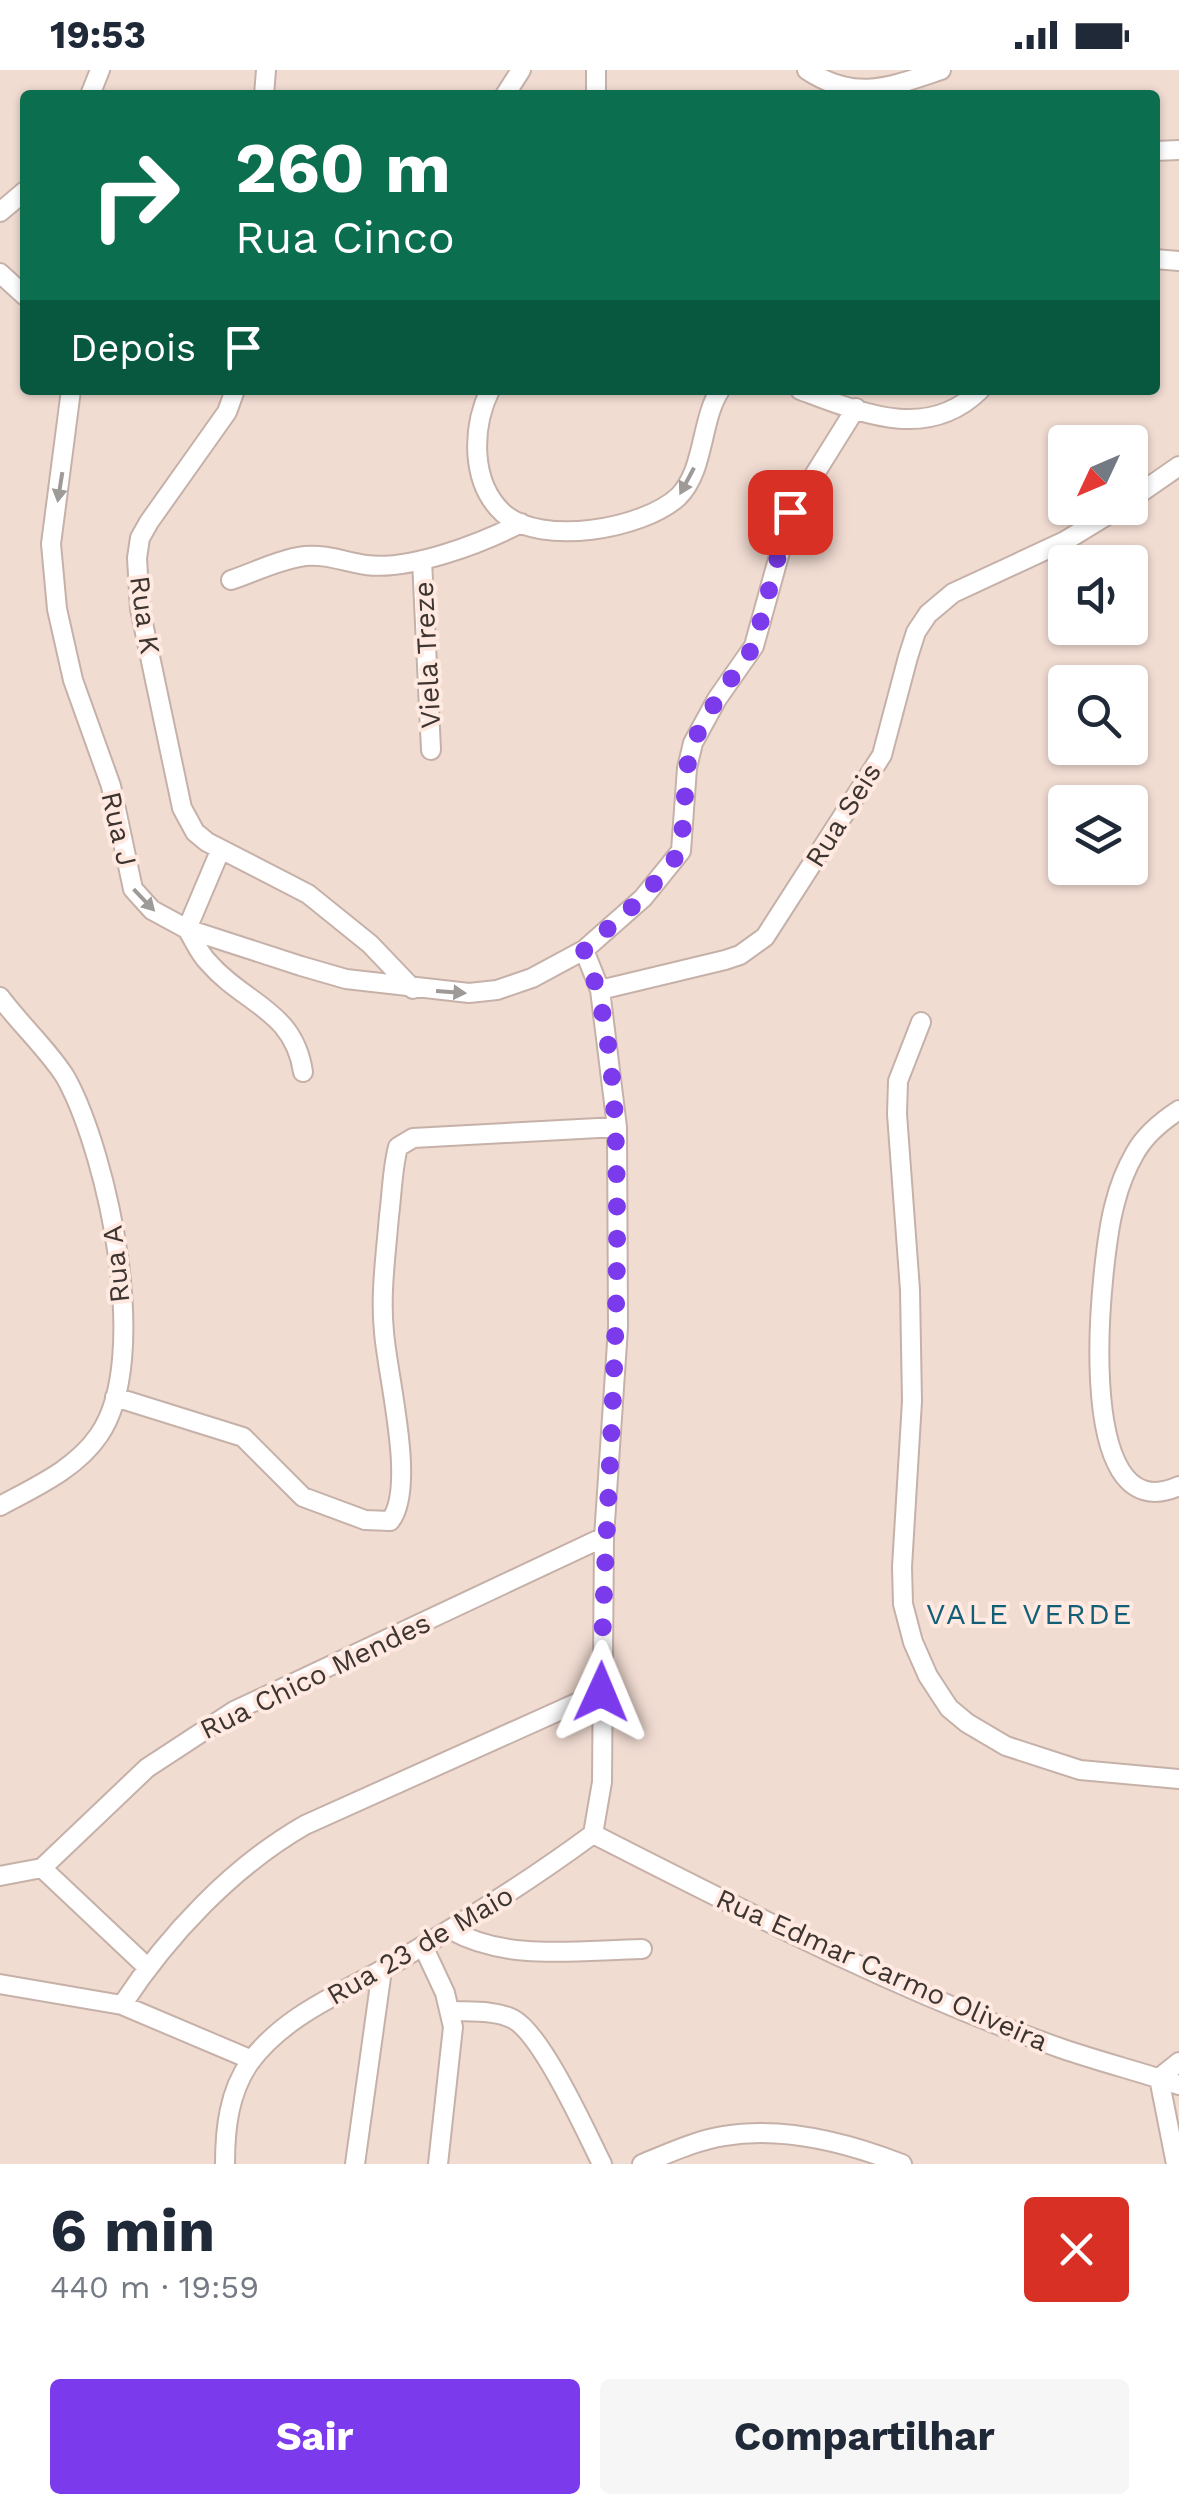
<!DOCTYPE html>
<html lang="pt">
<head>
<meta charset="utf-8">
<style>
	:root { --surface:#fff; --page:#f6f6f7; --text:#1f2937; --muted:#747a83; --accent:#7c3aed }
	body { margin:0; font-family:"Work Sans",sans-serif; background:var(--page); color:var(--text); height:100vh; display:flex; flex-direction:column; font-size:38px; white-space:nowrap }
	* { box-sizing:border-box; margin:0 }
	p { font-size:32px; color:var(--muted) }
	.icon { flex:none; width:55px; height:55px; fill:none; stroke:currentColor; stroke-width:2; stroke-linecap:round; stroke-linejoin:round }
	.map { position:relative; height:2094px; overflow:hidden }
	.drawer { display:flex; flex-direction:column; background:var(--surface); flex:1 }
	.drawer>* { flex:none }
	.hud { position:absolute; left:20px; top:20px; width:1140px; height:305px; border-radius:10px; box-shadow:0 2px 8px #0004; background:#0b6e4f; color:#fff; overflow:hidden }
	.needle { width:65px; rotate:226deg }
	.fabs { position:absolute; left:1048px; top:355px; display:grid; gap:20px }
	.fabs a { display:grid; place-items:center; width:100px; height:100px; border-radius:10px; background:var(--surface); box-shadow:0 2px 8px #0004; font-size:50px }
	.pin { position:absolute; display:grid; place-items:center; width:85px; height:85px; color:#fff; margin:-42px; border-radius:20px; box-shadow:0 5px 15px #0006 }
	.me { position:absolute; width:110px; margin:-55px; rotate:1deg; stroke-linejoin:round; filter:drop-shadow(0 0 8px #0008) }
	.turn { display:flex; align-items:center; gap:35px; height:210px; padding:0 50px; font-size:45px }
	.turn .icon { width:130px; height:130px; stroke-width:2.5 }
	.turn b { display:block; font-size:70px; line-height:85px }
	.then { display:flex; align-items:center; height:95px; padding:0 50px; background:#0003; gap:20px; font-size:38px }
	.round { display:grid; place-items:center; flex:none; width:105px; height:105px; border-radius:10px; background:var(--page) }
	.head { display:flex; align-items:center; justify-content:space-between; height:170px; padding:0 50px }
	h1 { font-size:60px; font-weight:700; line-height:75px }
	.action { display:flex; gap:20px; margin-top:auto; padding:20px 50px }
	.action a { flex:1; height:115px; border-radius:10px; background:var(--accent); color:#fff; font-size:40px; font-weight:700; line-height:115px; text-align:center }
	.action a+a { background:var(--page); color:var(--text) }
	.status { display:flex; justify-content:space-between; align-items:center; height:70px; padding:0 50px; background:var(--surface); direction:ltr }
	.status svg { height:28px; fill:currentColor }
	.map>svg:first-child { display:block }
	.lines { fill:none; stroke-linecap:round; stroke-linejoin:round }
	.minor-casing { stroke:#c6b1a9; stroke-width:22 }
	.minor { stroke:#fff; stroke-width:18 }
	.oneway { fill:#9e9a98 }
	.route { stroke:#7c3aed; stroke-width:18; stroke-dasharray:0 32.4 }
	.labels { text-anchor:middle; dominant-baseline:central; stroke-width:8; stroke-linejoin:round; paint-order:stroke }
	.street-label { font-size:28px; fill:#3d3531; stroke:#ffe9e0 }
	.neighbourhood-label { font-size:30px; letter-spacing:2.5px; fill:#115f77; stroke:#ffe9e0 }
</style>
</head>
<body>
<div class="status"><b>19:53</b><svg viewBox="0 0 49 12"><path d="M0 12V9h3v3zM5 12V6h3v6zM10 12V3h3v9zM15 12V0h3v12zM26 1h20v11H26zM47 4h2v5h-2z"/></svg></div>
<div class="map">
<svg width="1179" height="2094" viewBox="0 0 1179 2094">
	<rect width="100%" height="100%" fill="#f1dcd2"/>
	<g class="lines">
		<!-- minor casing -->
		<g class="minor-casing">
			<path id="minor" d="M596 0V25
				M807 0C855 32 890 17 941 0
				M90 25 100 0
				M264 25 266 0
				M505 25 521 0
				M1155 81 1179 80
				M0 142 25 121
				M1155 189 1179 191
				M0 203 25 226
				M71 320 51 474 57 539 73 610 111 716 133 819 152 840 187 859 301 896 346 909 469 923 497 920 532 908 584 880 643 828 681 781 687 698 693 673 717 629 754 576 791 442 856 338
				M235 320 227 342 149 452 140 468 137 488 140 539 182 738 195 762 207 772 308 824 370 874 413 919
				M490 320C472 357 470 412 503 443 541 477 643 459 678 427 705 401 700 351 720 320
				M800 320C862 343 927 372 980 320
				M1130 430 1179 396
				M422 490 431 680
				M231 510C255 502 280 489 305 486 327 484 345 492 366 495 410 501 482 473 521 453
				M220 781 187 859C194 870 199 883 208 892 244 934 294 940 303 1002
				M584 880 600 920 617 1057 618 1258 604 1467 602 1712 593 1764
				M600 920 725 890 740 885 765 867 882 685 908 587 916 562 928 544 953 523 1065 471 1119 438
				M0 927C18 952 54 986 67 1010 108 1087 152 1289 99 1365 76 1399 35 1417 0 1436
				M921 952 898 1011 897 1044 910 1220 912 1331 902 1497 903 1534 913 1572 928 1606 949 1638 967 1653 1006 1676 1080 1700 1179 1709
				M1179 1040C1162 1051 1145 1065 1135 1083 1127 1097 1119 1117 1115 1133 1101 1183 1068 1466 1179 1416
				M115 1327 243 1367 303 1427 365 1450 390 1451C417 1418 387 1305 384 1262 380 1224 386 1184 389 1146 392 1124 392 1100 398 1077L413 1068 617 1057
				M593 1764C747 1842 900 1922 1063 1979 1101 1992 1141 2002 1179 2015
				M42 1798 147 1897
				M0 1806 42 1798 147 1698 234 1641 604 1467
				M451 1860C508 1892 579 1880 642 1879
				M423 1876 445 1923 453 1957 438 2094
				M0 1914 122 1935 252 1990
				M122 1935C168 1865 232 1797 305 1755L601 1622
				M451 1941C470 1942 495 1940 513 1949 542 1964 586 2062 602 2094
				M1159 2008 1176 2094
				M1159 2008 1179 1992
				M225 2094C225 2058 229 2022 250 1992 287 1942 350 1920 401 1889 467 1850 531 1810 593 1764
				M355 2094 382 1900
				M642 2094C667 2084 697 2070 724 2066 783 2056 848 2073 902 2094"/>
		</g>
		<!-- minor -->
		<use href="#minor" class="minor"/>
	</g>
	<!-- one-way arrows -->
	<defs><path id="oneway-solid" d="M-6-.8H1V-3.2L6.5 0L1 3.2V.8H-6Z" transform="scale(2.5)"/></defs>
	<g class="oneway">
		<use href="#oneway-solid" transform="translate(687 411) rotate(118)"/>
		<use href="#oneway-solid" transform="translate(60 417) rotate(99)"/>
		<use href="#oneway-solid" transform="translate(144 830) rotate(46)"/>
		<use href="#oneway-solid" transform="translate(451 922) rotate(4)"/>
	</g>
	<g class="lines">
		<!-- route -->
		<path class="route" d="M601 1622C604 1462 618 1302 617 1142 616 1055 616 962 584 880L642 828 681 781 687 698 692 674 717 629 754 576 790 442"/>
	</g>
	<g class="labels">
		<!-- street labels -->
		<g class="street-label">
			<text transform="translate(145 545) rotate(82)">Rua K</text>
			<text transform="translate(427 585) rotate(-93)">Viela Treze</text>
			<text transform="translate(843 745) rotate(-58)">Rua Seis</text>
			<text transform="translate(119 759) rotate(77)">Rua J</text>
			<text transform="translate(116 1194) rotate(-96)">Rua A</text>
			<text transform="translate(315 1606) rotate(-26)">Rua Chico Mendes</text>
			<text transform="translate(420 1875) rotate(-30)">Rua 23 de Maio</text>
			<text transform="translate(882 1900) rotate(24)">Rua Edmar Carmo Oliveira</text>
		</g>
		<!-- neighbourhood labels -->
		<g class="neighbourhood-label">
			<text x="1030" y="1543">VALE VERDE</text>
		</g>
	</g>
</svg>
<div class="fabs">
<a><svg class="needle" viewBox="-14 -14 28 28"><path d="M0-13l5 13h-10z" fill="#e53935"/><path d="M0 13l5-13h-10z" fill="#747a83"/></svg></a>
<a><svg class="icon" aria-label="sound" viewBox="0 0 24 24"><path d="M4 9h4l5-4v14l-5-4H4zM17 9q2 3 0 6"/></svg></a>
<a><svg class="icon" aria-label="search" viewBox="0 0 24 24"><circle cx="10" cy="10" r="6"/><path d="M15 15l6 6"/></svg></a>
<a><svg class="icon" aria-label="layers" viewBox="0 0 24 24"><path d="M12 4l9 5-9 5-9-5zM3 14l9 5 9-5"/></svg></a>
</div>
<div class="pin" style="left:790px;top:442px;background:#d93025"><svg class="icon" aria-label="arrive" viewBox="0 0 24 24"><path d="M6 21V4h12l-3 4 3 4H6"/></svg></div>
<svg class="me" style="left:601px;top:1622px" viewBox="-20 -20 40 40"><path d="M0-17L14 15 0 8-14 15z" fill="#7c3aed" stroke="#fff" stroke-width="4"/></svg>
<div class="hud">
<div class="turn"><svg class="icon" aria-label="right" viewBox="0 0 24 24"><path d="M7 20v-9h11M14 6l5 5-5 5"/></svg><div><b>260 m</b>Rua Cinco</div></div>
<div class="then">Depois<svg class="icon" aria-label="arrive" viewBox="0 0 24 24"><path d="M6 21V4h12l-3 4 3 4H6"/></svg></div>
</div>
</div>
<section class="drawer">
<div class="head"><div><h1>6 min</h1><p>440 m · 19:59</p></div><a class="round" style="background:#d93025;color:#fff"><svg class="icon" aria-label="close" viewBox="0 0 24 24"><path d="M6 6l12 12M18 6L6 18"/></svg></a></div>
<div class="action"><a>Sair</a><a>Compartilhar</a></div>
</section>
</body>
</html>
